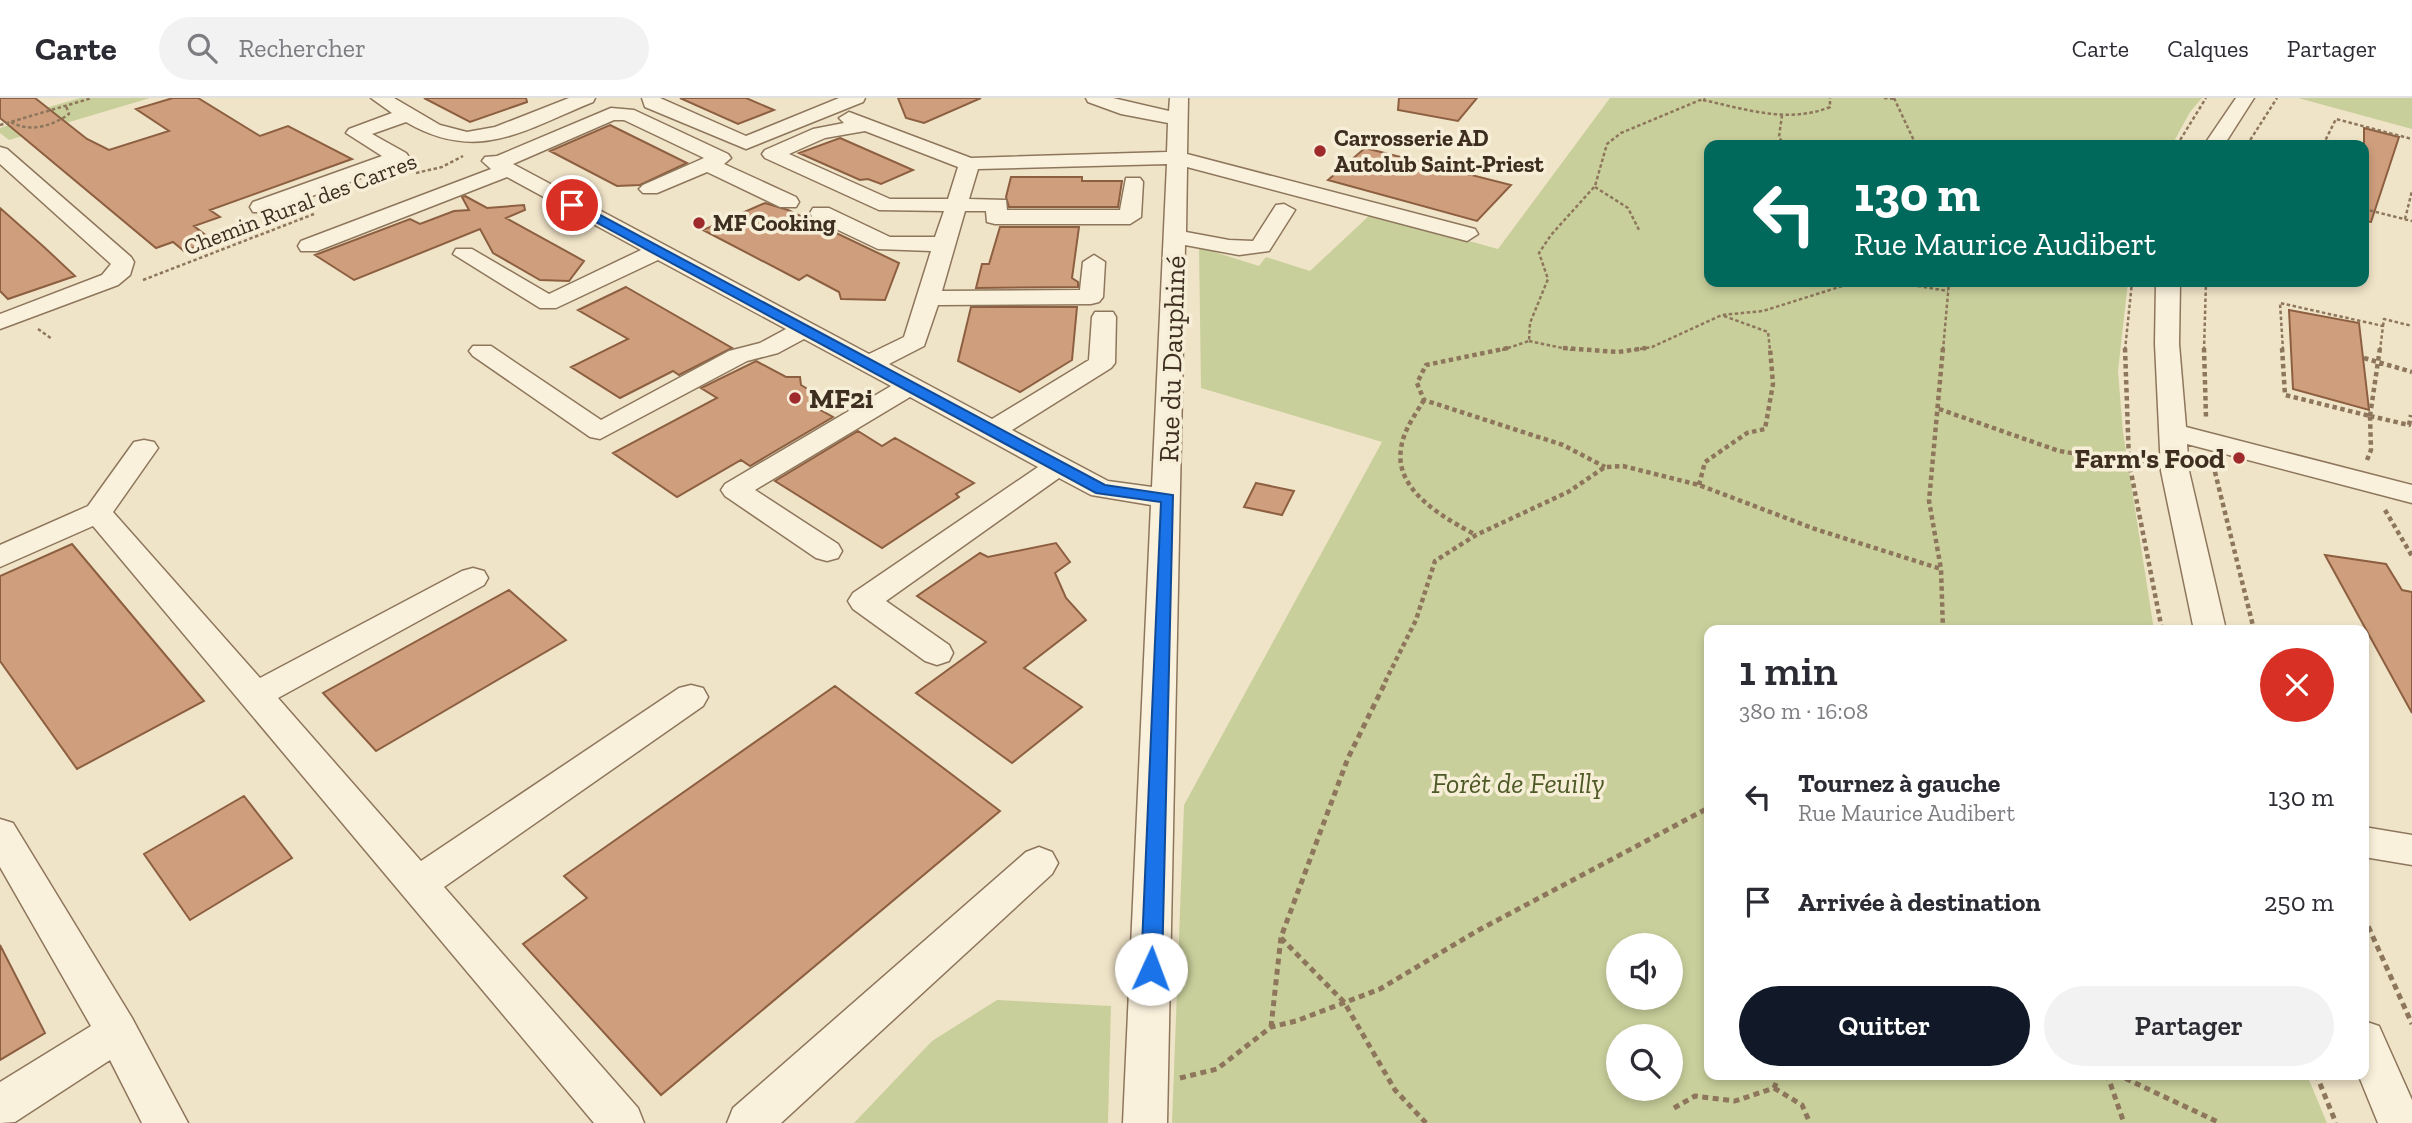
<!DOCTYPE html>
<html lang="fr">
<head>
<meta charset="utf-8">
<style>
	:root { --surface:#fff; --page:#f2f2f3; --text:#2b2b33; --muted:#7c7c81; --line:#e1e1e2; --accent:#111827 }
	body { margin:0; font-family:"Zilla Slab",serif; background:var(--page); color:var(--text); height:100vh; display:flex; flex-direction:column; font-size:26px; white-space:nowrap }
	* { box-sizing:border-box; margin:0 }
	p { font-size:23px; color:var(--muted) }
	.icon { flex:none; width:38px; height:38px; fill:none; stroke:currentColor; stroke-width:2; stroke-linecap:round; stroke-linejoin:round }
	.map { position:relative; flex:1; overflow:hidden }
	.details { position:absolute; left:1704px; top:527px; width:665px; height:455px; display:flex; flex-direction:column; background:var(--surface); border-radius:14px; box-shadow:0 4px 10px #0003 }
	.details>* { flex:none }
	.banner { position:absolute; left:1704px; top:42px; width:665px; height:147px; border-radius:14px; box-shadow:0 4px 10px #0003; background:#00695c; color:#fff; overflow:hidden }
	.fabs { position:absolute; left:1606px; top:835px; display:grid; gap:14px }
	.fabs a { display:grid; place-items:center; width:77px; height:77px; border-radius:50%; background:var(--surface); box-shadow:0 4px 10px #0003; font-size:35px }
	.pin { position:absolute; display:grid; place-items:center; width:60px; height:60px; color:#fff; margin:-30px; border:4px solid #fff; border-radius:50%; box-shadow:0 2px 7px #0007 }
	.me { position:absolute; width:77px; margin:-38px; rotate:2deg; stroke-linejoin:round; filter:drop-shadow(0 0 5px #0008) }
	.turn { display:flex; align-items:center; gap:24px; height:147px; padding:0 35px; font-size:32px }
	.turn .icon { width:91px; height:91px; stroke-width:2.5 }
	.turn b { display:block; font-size:49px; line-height:60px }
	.round { display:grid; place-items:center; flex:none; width:74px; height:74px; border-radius:37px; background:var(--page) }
	.overview { display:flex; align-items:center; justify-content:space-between; height:119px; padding:0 35px }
	h1 { font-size:42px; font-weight:600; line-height:52px }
	.cta { display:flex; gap:14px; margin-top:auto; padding:14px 35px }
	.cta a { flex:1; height:80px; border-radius:42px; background:var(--accent); color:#fff; font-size:28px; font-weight:600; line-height:80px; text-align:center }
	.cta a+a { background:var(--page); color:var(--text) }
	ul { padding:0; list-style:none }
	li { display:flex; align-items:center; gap:21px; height:105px; padding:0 35px }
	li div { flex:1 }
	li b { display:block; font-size:26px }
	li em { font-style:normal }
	header { display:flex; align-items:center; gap:42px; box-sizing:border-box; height:98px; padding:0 35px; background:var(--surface); border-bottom:2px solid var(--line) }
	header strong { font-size:33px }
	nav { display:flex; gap:38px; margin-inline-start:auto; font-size:24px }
	.search { width:490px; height:63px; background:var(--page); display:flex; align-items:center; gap:18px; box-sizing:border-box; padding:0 24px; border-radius:38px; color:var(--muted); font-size:26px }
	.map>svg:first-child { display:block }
	.green { fill:#c9cf9b; fill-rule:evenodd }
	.building { fill:#cf9f7d; stroke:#8d5f41; stroke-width:2 }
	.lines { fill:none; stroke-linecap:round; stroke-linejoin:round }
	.minor-casing { stroke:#8d765c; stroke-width:3 }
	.path-far2 { stroke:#8d765c; stroke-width:2.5; stroke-dasharray:3.5 2.5; stroke-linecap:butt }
	.path-far1 { stroke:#8d765c; stroke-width:4.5; stroke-dasharray:4.5 3.5; stroke-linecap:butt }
	.path { stroke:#8d765c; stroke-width:5; stroke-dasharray:6 4.5; stroke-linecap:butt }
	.minor { fill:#faf1dc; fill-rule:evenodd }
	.route { fill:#1a73e8; stroke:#114b97; stroke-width:2 }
	.poi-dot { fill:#9e2a2b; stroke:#f7eed8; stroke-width:2.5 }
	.labels { text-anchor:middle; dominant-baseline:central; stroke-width:7; stroke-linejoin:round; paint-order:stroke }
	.far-poi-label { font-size:23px; font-weight:bold; fill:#3d2e20; stroke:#f7eed8; text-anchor:start }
	.far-street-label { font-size:23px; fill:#3d2e20; stroke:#f7eed8 }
	.street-label { font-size:28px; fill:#3d2e20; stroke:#f7eed8 }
	.poi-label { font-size:28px; font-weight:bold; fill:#3d2e20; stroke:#f7eed8; text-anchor:start }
	.park-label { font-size:28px; font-style:italic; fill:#4d5a26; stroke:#f7eed8 }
</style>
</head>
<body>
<header>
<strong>Carte</strong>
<div class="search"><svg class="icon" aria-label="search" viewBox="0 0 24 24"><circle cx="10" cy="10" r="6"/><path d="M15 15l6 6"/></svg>Rechercher</div>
<nav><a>Carte</a><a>Calques</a><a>Partager</a></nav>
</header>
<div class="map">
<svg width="2412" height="1025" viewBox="0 0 2412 1025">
	<rect width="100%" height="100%" fill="#f0e4c8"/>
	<!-- green -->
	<path class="green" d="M80 0H150L9 42 0 35V30L9 27 4 22Z
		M1610 0H2202L2190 14 2172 47H1710V184H2128L2118 273 2123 334 2154 532H1710V976L2307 977 2327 1025H1172L1184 707 1382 344 1201 290 1199 149 1259 168 1266 159 1310 173 1371 116 1498 151ZM1619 847H1671V900H1619ZM1619 938H1671V990H1619Z
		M2298 0H2412V31Z
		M997 902 1111 908 1108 1025H854L932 943Z"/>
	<!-- building -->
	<path class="building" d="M0 0H35L87 41 109 52 169 33 136 11 173 0H198L260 38 288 28 352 61 210 112 220 119 194 128 213 143 184 153 173 144 156 150 0 20Z
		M424 0H526L527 4 470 24Z
		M680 0H746L774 12 738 26Z
		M898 0H981L924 25 906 20Z
		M1399 0H1477L1458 23 1398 12Z
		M610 27 687 65 640 87 617 88 550 53Z
		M2364 30 2399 39 2371 124 2364 123Z
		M840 40 913 72 881 86 868 81 860 82 799 55Z
		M1365 50 1511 87 1477 123 1328 82Z
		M1011 79H1082V83H1122L1118 109H1009L1006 99Z
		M465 98 487 110 524 107 525 112 506 120 584 163 569 183 540 182 493 155 480 131 354 182 315 157 410 121 420 126 454 113 469 112 462 99Z
		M765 105 788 112 899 165 885 202 841 201 839 194 807 177 799 182 703 132Z
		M0 110 44 149 75 178 8 201 0 193Z
		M1000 129H1079L1072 180 1078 184V189L976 190 982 166H989Z
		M626 189 732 250 679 277 673 273 620 300 571 269 628 241 578 212Z
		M971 209H1077L1072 262 1020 294 958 263Z
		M2289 212 2359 225 2369 312 2293 291Z
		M756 263 786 279H800L801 287 829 304 817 310 833 319 750 368 741 362 677 399 613 355 717 300 701 290Z
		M858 333 882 348 895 340 974 385 956 396 959 399 882 450 775 383Z
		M1256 385 1294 393 1282 417 1244 409Z
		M1056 445 1070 464 1055 475 1066 500 1086 522 1024 570 1082 609 1012 665 916 595 986 544 917 498 980 455 988 459Z
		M72 446 204 603 77 671 0 563V478Z
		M2325 457 2386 466 2402 492 2412 494V615Z
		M509 492 566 542 376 653 323 595Z
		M835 588 1000 713 661 997 523 846 587 800 564 778Z
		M244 698 292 760 190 822 144 756Z
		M0 847 45 935 0 962Z"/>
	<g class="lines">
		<!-- minor casing -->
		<g class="minor-casing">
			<path id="minor" d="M371 0H394L440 27 467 34 495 29 569 0H595L593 4C524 32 478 66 406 24L372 36 406 55 409 59 406 63 269 114H253L250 109 253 104 382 58 346 35 349 31 392 15Z
				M642 0H660L746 38 839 0H865L863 4 746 51 645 9Z
				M1086 0H1113L1169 13 1170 0H1188L1187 56 1475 131 1478 136 1467 143 1187 69 1186 134 1229 142 1253 143 1276 107 1284 106 1295 112 1269 153 1239 157 1185 147 1167 1025H1123L1151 407 1091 397 1059 380 886 503 949 547 953 555 949 563 937 567 925 563 853 511 848 503 853 495 1038 369 910 299 755 392 838 446 842 453 838 460 827 463 816 460 725 398 721 392 725 386 891 288 804 241 778 255 747 263 600 341 590 339 473 258 469 253 473 248H491L601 322 729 253 760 245 786 231 658 162 556 210H540L453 156 456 151H472L549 196 641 152 507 79 317 153H301L298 148 301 143 491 71 482 63 485 59 497 58 611 10 634 12 728 56 731 60 724 66 796 99 799 104 796 109H780L707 74 657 95H643L639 91 643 87 704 60 624 22H614L513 66 869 256 904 239 931 153 878 151 813 120 810 115 813 110H829L890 139H935L944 113 879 112 765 60 762 56 765 52 813 31 844 25 839 20 849 14 971 60 1167 54 1168 25 1121 16 1088 4ZM865 33 958 69 948 101H890L789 56 825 40ZM1167 66 1152 389 1108 383 1012 332 1111 270 1115 265 1116 219 1113 214H1095L1092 219 1089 262 992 321 889 266 924 248 938 207 1091 206 1099 204 1103 199 1105 164 1094 157 1083 164 1080 192 942 193 965 113H986L987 124 995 126H1130L1141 119 1143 84 1140 80H1126L1120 112H1007L1006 102 969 101 978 71Z
				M2236 0H2254L2224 47H2204Z
				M0 49 7 51 131 159 134 164 130 177 118 187 0 231V216L102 177 111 166 0 66Z
				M2156 184H2180L2179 246 2186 329 2412 387V405L2187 346 2189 373 2226 532H2194L2161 373 2155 246Z
				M144 342 154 344 158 350 113 414 260 580 462 473 473 470 484 473 488 480 484 487 278 600 421 763 679 590 691 587 703 590 708 599 703 608 444 789 638 1010 644 1025H594L93 428 0 469V447L88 408 134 344Z
				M0 721 13 725 132 920 188 1025H142L110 962 15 1024 0 1025V984L91 928 0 769Z
				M2364 729 2412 737V767L2364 759Z
				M1039 749 1052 754 1058 765 1052 776 781 1025H727L733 1010 1026 754Z
				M2364 923 2379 928 2412 1002V1025H2378L2358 976H2364Z"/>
		</g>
		<!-- path-far2 -->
		<path class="path-far2" d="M1884 0 1895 1
			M1894 0 1916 47
			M1703 2C1745 11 1788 26 1830 9V0
			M1782 17 1779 39 1784 47
			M11 24C30 35 52 28 69 16L66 8
			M0 27 92 0
			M2177 47 2206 0
			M2247 47 2277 0
			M2323 47 2336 21 2412 41
			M416 75 442 69 463 58
			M1595 89 1628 110 1640 134
			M2364 111 2412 123
			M2405 121 2412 93
			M143 182 314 116
			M1894 184 1948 193
			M1724 218 1768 234 1770 252
			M2383 228 2384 221 2412 228
			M38 231 52 241
			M1529 243 1572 252
			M1502 252 1529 243 1530 225 1548 181 1539 155 1551 137 1595 88 1607 46 1621 35 1705 0
			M1634 252 1652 249 1722 217 1763 213 1852 185 1870 184
			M1943 252 1949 184
			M2125 252 2132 184
			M2204 252 2206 184
			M2283 252 2280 205 2383 228 2380 252"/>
		<!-- path-far1 -->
		<path class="path-far1" d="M1508 250 1426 267 1417 285 1424 302 1563 347 1605 369
			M1563 250 1618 254 1646 250
			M1943 250 1929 403 1941 471 1943 532
			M2125 250 2129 364 2162 532
			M2204 250 2206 319
			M2282 250 2285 297 2370 318
			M2364 260 2412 274
			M1424 302C1415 317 1403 333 1401 351 1394 393 1446 421 1476 437
			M1939 311 2059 353 2147 367
			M2370 318 2409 327 2411 317
			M2370 318 2380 250
			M2367 362 2371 352 2370 318
			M2213 366 2254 532
			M1699 387 1705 364 1747 335 1765 331 1773 286 1770 250
			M2385 412 2412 458
			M1385 584 1416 522 1435 463 1476 437 1568 394 1605 369 1623 368 1699 387 1815 431 1941 471"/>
		<!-- path -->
		<path class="path" d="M2364 819 2412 926
			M1281 840 1344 904 1395 992 1426 1025
			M1271 929 1281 839 1348 660 1386 583
			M2107 976 2124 1025
			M2116 976 2220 1025
			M2316 976 2336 1025
			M1180 980 1217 971 1271 929 1296 923 1380 891 1477 833 1710 709
			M1774 990 1802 1007 1810 1025
			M1674 1010 1695 998 1735 1003 1774 990 1780 976"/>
		<!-- minor -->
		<use href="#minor" class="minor"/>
	</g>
	<!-- route -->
	<path class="route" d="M568 104H576L1105 387 1173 397 1162 871 1159 877 1151 880 1144 877 1141 871 1161 404 1096 395 568 109Z"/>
	<!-- markers -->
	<g class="poi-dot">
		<circle cx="1320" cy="53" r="7"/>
		<circle cx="699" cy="125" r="7"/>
		<circle cx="795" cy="300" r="7"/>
		<circle cx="2239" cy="360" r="7"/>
	</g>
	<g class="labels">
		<!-- far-poi labels -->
		<g class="far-poi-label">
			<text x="1334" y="40">Carrosserie AD<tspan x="1334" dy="26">Autolub Saint-Priest</tspan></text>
			<text x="713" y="125">MF Cooking</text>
		</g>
		<!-- far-street labels -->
		<g class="far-street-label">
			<text transform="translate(300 106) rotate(-21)">Chemin Rural des Carres</text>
		</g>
		<!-- street labels -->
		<g class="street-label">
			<text transform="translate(1172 261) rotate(-88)">Rue du Dauphiné</text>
		</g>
		<!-- poi labels -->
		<g class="poi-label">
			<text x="809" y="300">MF2i</text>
			<text x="2225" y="360" text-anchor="end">Farm's Food</text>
		</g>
		<!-- park labels -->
		<g class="park-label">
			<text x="1518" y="685">Forêt de Feuilly</text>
		</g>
	</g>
</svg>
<div class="fabs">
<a><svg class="icon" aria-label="sound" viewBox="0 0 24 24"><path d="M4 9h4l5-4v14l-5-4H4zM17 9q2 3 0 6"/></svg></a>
<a><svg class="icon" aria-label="search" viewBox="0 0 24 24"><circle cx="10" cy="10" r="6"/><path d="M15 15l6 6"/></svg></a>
</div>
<div class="pin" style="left:572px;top:107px;background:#d93025"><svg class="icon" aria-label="arrive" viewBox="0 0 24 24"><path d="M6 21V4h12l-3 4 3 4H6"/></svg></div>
<svg class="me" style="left:1151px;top:871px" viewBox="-20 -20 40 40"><circle r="19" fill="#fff"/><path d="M0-13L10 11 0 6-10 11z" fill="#1a73e8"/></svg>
<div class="banner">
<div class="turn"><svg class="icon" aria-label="left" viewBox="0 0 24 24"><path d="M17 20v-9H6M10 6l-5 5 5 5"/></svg><div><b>130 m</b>Rue Maurice Audibert</div></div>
</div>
<section class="details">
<div class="overview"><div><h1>1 min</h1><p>380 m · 16:08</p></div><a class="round" style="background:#d93025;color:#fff"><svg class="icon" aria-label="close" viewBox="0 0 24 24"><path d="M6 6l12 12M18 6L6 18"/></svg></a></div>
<ul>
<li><svg class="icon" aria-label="left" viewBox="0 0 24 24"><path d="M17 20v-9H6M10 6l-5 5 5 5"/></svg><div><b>Tournez à gauche</b><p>Rue Maurice Audibert</p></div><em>130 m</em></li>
<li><svg class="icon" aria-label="arrive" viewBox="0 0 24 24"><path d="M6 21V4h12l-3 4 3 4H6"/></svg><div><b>Arrivée à destination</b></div><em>250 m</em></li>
</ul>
<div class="cta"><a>Quitter</a><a>Partager</a></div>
</section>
</div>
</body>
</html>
